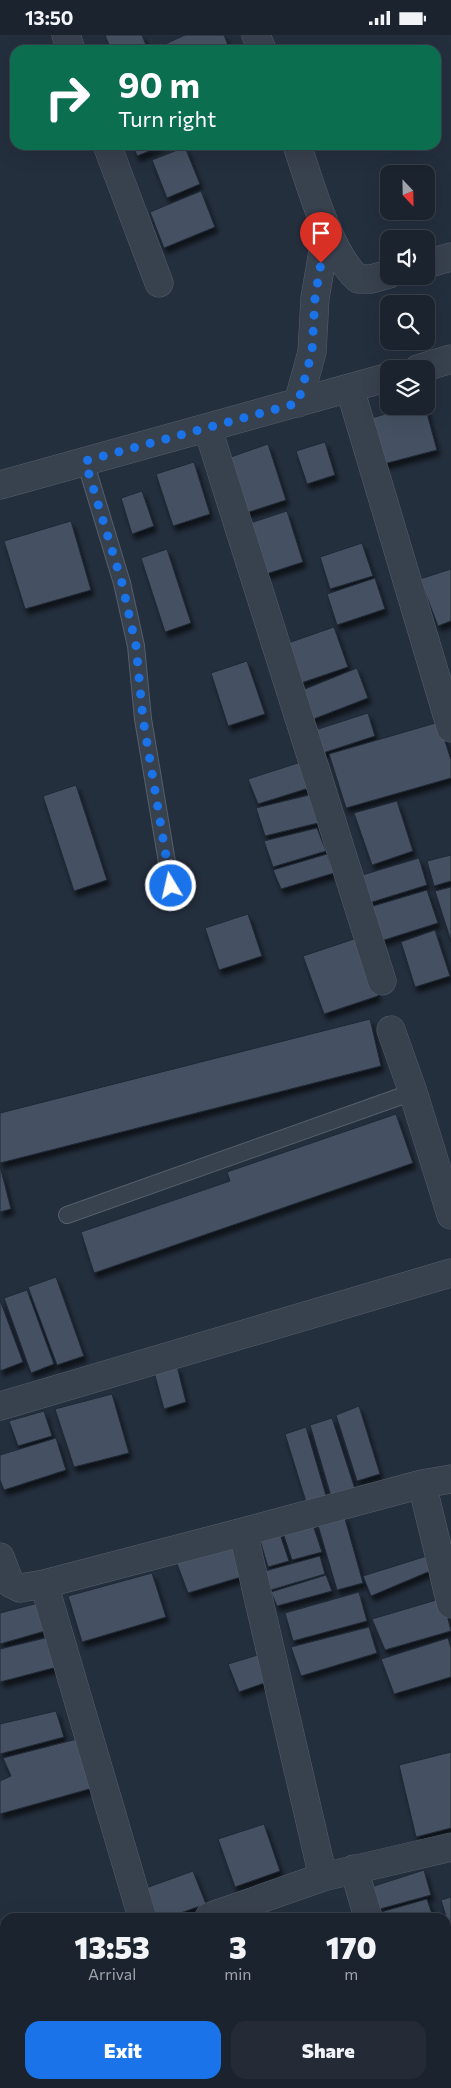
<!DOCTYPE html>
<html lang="en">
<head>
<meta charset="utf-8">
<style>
	:root { --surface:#1b232e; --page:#242b36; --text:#f1f3f6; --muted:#a0a4aa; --line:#39404a; --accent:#1a73e8 }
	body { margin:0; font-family:Commissioner,sans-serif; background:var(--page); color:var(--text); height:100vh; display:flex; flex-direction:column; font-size:19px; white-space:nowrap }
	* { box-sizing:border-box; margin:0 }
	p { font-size:16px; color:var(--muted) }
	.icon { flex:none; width:28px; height:28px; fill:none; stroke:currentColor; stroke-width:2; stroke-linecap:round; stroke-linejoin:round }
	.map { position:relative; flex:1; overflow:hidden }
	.side { position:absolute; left:0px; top:1878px; width:451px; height:176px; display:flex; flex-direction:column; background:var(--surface); border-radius:15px 15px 0 0; box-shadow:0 5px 20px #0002,0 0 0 1px var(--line) }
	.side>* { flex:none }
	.hud { position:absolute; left:10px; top:10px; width:431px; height:105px; border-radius:15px; box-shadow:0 5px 20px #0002,0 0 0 1px var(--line); background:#0b6e4f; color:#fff; overflow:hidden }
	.needle { width:32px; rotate:158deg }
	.fabs { position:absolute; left:380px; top:130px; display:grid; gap:10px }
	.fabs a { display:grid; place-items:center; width:55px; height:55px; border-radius:10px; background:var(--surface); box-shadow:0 5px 20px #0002,0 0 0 1px var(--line); font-size:25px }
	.pin { position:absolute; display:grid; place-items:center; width:42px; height:42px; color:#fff; margin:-51px -21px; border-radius:50% 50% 50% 0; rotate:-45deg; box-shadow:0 0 5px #0007 }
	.pin .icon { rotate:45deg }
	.me { position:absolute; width:55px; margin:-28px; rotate:351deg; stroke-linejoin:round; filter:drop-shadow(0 0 4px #0008) }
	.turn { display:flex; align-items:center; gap:18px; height:105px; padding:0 25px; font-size:22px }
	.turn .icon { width:65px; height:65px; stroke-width:2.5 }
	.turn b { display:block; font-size:35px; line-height:42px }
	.eta { display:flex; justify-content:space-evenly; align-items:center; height:85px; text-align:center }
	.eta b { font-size:30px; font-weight:800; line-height:35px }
	.primary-button { display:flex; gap:10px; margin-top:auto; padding:10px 25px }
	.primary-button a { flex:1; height:58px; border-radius:15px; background:var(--accent); color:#fff; font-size:20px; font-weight:800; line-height:58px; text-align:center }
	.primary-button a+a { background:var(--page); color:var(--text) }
	.status { display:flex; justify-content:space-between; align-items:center; height:35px; padding:0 25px; background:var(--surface); direction:ltr }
	.status svg { height:14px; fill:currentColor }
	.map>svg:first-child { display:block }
	.building { fill:#455162; stroke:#1f2835; filter:url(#shadow) }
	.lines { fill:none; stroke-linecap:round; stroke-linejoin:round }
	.service-casing { stroke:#565f6c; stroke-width:18 }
	.minor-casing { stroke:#565f6c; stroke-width:29 }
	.service { stroke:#38414e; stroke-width:16 }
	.minor { stroke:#38414e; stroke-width:28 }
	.route { stroke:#1a73e8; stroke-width:9; stroke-dasharray:0 16.2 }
</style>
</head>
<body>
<div class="status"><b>13:50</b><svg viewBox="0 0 49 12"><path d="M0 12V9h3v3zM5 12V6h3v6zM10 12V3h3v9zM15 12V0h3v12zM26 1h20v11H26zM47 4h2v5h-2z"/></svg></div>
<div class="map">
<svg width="451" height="2053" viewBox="0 0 451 2053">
	<defs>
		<filter id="shadow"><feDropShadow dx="3" dy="5.5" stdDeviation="2.5" flood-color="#0009"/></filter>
	</defs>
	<rect width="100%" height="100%" fill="#242f3e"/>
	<!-- building -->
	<path class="building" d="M105 0H142L148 15H111Z
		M185 0H224L230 15H152Z
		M133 110H164L137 121Z
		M185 112 200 149 167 163 152 125Z
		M201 156 215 192 164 213 150 177Z
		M414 371H425L437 415 376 431 364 385Z
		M325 407 335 440 307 449 296 416Z
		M268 409 286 465 243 479 225 424Z
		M194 427 210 479 173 491 156 439Z
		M142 456 154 491 132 499 121 463Z
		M287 476 303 527 260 541 244 490Z
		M71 486 91 555 25 574 4 506Z
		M362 508 373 541 330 554 320 522Z
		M167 514 191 588 165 597 141 523Z
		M451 534V586L438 591 420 544Z
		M375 543 385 574 337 590 327 559Z
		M334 592 348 632 301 648 288 608Z
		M247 626 265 679 228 691 211 638Z
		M357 633 368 663 311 685 300 656Z
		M368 678 375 701 320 719 312 696Z
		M439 687 451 725V743L346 773 329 719Z
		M301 727 309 753 258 769 248 744Z
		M76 750 107 845 74 856 43 761Z
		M309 760 318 788 265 801 256 773Z
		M397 766 413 816 372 830 354 778Z
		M317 793 326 816 273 832 264 806Z
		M327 819 334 838 281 854 273 835Z
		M451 820V846L434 851 427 826Z
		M419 823 427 850 369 868 359 841Z
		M451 852V903H450L435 856Z
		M427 855 438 888 381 906 370 872Z
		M248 879 262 921 219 935 205 893Z
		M435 895 450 941 415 952 401 907Z
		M360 902 378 961 324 979 303 921Z
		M370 984 381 1031 0 1128V1078Z
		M396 1079 413 1128 94 1238 81 1197 230 1146 227 1137Z
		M0 1131 11 1174 0 1177Z
		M56 1242 84 1321 57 1330 28 1252Z
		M27 1255 54 1329 31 1338 4 1263Z
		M0 1265 23 1327 0 1336Z
		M177 1331 186 1367 164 1374 154 1337Z
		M112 1359 129 1418 74 1432 55 1374Z
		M359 1371 380 1439 357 1446 336 1380Z
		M44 1376 52 1401 18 1411 9 1386Z
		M332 1383 355 1454 331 1461 310 1390Z
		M306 1392 327 1464 307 1470 285 1399Z
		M56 1403 66 1435 4 1455 0 1445V1420Z
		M344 1480 363 1548 337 1555 317 1487Z
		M312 1487 322 1517 292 1525 282 1495Z
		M279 1496 289 1526 268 1532 259 1502Z
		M232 1509 241 1542 188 1558 176 1526Z
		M433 1519 435 1534 371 1561 363 1541Z
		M320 1521 325 1539 271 1555 265 1536Z
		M152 1538 166 1582 82 1607 68 1561Z
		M326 1540 332 1556 277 1571 271 1557Z
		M359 1557 367 1586 293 1606 285 1578Z
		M443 1563 451 1596 385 1615 372 1584Z
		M42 1567 52 1594 0 1609V1578Z
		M369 1592 377 1618 301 1641 291 1612Z
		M53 1601 61 1631 0 1647V1614Z
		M448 1603 451 1613V1642L394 1659 381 1624Z
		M261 1619 270 1646 239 1657 228 1629Z
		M56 1676 64 1702 0 1719V1689Z
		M77 1704 93 1753 0 1779V1746L11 1741 3 1723Z
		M451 1717V1793L416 1802 399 1730Z
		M264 1789 280 1836 235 1852 218 1804Z
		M424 1835 431 1860 380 1874 371 1852Z
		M193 1836 206 1869 169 1882H154L143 1854Z
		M451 1862V1898L441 1865Z
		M427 1864 433 1882H383L381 1877Z
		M446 1901 451 1914V1918L446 1920Z
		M446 1925H449L451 1931V1948L446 1950Z
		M5 1999V2020L0 2006V2000Z
		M451 2007V2040L446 2041V2008Z
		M451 2044V2053L426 2052 446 2049V2046Z
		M16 2049H79L81 2053H17Z
		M85 2049H130L123 2053H87Z
		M157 2049H200L187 2053H158Z
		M293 2049H350L335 2053H294Z
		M356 2049H413L414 2053H358Z"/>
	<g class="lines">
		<!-- service casing -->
		<g class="service-casing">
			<path id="service" d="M85 426 122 548 136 611 143 684 171 851
				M67 1180 413 1057"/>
		</g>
		<!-- minor casing -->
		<g class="minor-casing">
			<path id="minor" d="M66 0 71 15
				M256 0 262 15
				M107 110 159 248
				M297 110C310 148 329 218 358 244H371L389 239
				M426 229 451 222
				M418 334 451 324
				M350 354 451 693
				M298 368 312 317 315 263 327 193
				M208 394 382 946
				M0 450 389 342
				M391 995 413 1057 451 1180
				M0 1371 451 1238
				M422 1449 451 1444
				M0 1522 10 1548 20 1553 44 1549
				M354 1834 368 1882
				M323 1842 243 1497 422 1449 451 1569
				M142 1882 44 1549 243 1497
				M209 1882 323 1842 451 1812
				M0 1971 5 1968
				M135 2049 136 2053
				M272 2049 274 2053
				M417 2049 418 2053"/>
		</g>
		<!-- service -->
		<use href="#service" class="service"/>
		<!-- minor -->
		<use href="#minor" class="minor"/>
	</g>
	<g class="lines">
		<!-- route -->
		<path class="route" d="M171 851 143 684 136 611 122 548 85 426 298 368 312 317 315 263 321 228"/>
	</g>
</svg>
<div class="fabs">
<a><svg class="needle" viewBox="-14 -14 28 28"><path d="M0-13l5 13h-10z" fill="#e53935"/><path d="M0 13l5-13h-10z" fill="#a0a4aa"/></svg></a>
<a><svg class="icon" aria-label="sound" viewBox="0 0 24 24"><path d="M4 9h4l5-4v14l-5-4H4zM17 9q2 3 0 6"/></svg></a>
<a><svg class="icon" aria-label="search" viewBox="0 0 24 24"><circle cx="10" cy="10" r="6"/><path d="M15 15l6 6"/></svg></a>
<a><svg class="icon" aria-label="layers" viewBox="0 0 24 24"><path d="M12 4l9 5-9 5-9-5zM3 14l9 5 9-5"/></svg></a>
</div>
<div class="pin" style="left:321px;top:228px;background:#d93025"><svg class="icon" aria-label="arrive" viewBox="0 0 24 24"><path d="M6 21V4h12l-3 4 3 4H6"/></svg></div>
<svg class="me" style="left:171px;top:851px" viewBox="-20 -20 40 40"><circle r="17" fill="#1a73e8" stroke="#fff" stroke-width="3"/><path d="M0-11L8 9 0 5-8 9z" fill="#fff"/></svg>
<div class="hud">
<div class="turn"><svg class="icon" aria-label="right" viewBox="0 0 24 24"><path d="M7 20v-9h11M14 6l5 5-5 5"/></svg><div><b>90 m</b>Turn right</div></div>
</div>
<section class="side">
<div class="eta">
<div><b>13:53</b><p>Arrival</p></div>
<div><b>3</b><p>min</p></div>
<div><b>170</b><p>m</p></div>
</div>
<div class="primary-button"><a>Exit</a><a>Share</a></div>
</section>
</div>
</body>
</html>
